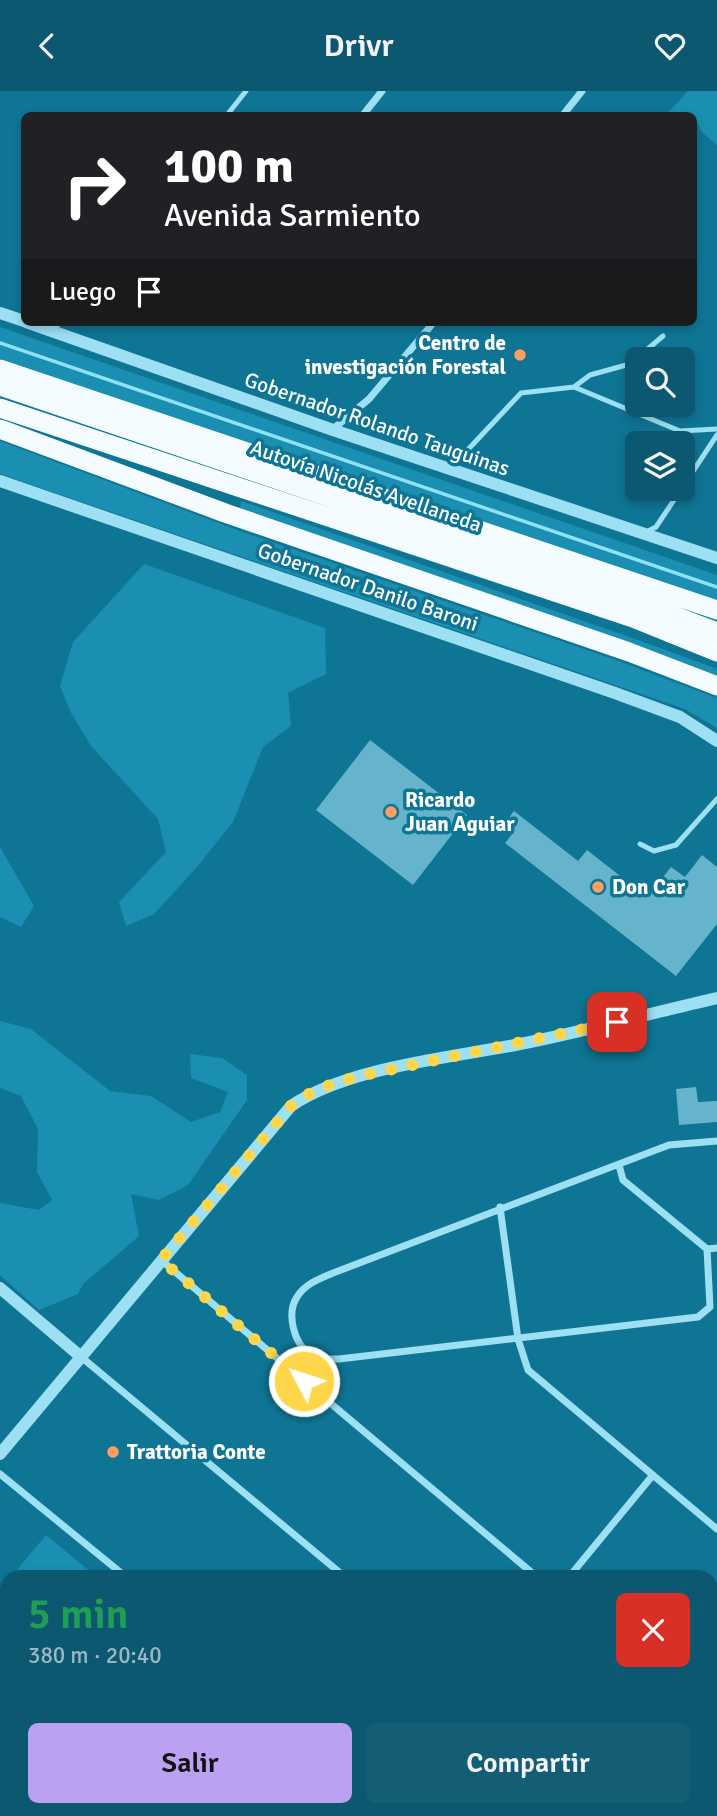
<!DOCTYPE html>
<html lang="es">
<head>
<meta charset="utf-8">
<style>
	:root { --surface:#0b5870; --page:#145e75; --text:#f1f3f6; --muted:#9ab8c3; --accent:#bca0f2 }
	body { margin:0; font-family:Signika,sans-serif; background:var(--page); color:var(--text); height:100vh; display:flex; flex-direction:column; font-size:26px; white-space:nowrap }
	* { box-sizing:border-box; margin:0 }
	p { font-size:23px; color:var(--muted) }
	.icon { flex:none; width:38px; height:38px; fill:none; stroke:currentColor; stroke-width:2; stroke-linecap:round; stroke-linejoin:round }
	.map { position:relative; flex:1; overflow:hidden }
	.panel { position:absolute; left:0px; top:1479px; width:718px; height:247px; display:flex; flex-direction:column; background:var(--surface); border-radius:21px 21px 0 0; box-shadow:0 4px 10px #0003 }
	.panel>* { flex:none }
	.banner { position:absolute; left:21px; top:21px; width:676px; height:214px; border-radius:10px; box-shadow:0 4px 10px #0003; background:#202124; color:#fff; overflow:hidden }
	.buttons { position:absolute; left:625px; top:256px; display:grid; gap:14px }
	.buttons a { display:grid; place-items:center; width:70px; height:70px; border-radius:10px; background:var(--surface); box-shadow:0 4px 10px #0003; font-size:35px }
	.pin { position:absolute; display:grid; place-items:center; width:60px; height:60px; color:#fff; margin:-30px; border-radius:14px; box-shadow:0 4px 10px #0006 }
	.me { position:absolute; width:77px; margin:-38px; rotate:310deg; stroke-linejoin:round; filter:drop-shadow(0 0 5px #0008) }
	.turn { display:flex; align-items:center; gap:24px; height:147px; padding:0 28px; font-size:32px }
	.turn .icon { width:91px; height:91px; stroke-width:2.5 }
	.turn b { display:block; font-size:49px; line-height:60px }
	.then { display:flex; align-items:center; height:66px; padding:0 28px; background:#0003; gap:14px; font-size:26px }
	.round { display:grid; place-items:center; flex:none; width:74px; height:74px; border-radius:10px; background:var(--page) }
	.headline { display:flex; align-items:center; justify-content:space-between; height:119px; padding:0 28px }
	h1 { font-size:42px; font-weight:600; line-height:52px; color:#1e9e55 }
	.cta { display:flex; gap:14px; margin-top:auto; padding:14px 28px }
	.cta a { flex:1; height:80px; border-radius:10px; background:var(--accent); color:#111; font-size:28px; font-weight:600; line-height:80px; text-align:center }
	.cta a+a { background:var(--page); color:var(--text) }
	header { display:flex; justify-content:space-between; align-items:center; height:91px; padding:0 28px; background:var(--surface); font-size:32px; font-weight:600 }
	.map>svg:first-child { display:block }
	.green { fill:#1a8fb1 }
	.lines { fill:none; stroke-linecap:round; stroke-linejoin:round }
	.stream { stroke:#8fe1f8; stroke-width:3.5 }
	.building { fill:#65b4cc }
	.service { stroke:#9de0f4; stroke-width:5 }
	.minor { stroke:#9de0f4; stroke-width:7 }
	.tertiary { stroke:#9de0f4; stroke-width:12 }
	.trunk { stroke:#f4fcff; stroke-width:19 }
	.route { stroke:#ffd54a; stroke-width:12; stroke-dasharray:0 21.6 }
	.poi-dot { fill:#ff9e60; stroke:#0f7595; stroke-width:2.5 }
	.labels { text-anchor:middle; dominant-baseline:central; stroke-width:7; stroke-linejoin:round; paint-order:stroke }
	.poi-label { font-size:21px; font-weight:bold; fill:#fff; stroke:#0f7595; text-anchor:start }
	.street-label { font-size:21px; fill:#fff; stroke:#0f7595 }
</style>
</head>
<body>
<header><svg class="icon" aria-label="back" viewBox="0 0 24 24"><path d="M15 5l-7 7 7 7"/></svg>Drivr<svg class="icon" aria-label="heart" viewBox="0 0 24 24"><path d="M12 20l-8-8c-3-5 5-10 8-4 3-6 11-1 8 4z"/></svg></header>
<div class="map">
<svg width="717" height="1725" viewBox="0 0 717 1725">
	<rect width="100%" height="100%" fill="#0f7595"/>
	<!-- green -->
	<path class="green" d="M688 0H717V54L702 41 693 24H666Z
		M0 236 717 484V511L0 268Z
		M0 350 240 440 613 568 717 607V637L685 618 0 383Z
		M241 410 655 555 717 578V588L240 418Z
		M144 473 325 537 326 583 288 602 291 635 263 656 233 731 197 776 154 823 126 835 119 811 166 761 158 728 91 655 70 620 60 595 73 551Z
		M0 756 34 815 21 836 0 826Z
		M0 930 31 938 110 1000 151 1005 191 1031 220 1021 228 1001 191 987 190 963 222 967 247 984V1009L188 1094 159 1109 131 1103 139 1145 83 1193 78 1203 39 1219 0 1184V1112L39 1119 52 1109 37 1081 38 1038 21 1005 0 997Z
		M46 1444 97 1486H11Z
		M7 1491V1718L180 1719 174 1725H0V1499Z"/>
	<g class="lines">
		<!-- stream -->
		<path class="stream" d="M0 252 717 496"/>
	</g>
	<!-- building -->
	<path class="building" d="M370 649 467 724 413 794 316 719Z
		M514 720 578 770 587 759 647 806 671 776 685 786 702 764 717 776V833L676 885 505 752 514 741 504 733Z
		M696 996 698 1011 717 1010V1031L679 1034 676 998Z"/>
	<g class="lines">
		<!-- service -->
		<path class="service" d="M227 24 246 0
			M53 240 60 231
			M574 296 590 284 630 273 663 245
			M448 375 461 366 521 302 574 296 680 340 717 338
			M682 397 717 344
			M648 440 656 436 682 397
			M640 753 654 760 676 754 717 708"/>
		<!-- minor -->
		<path class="minor" d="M363 24 382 0
			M563 24 582 0
			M333 338 369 308 434 231
			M619 1074 623 1089 707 1158 717 1157
			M500 1116 518 1248 528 1279 717 1438
			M707 1158 710 1216 698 1226 339 1268C330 1268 321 1269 312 1264 294 1255 286 1223 297 1206 305 1193 319 1188 333 1182L669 1054 717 1050
			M161 1169 304 1290
			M309 1263 304 1290 537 1486
			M80 1265 345 1486
			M0 1383 126 1486
			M569 1486 653 1384
			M710 1631 717 1637
			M411 1718 419 1725
			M625 1718 633 1725"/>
		<!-- tertiary -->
		<path class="tertiary" d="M0 222 24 230
			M26 231 333 339 717 467
			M0 390 615 602 680 626 717 650
			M0 1197 80 1265
			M0 1363 291 1015C348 976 451 967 520 953 586 940 651 922 717 907"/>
		<!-- trunk -->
		<path class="trunk" d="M0 278 717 519
			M0 295 625 506 717 541
			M0 317 633 527 717 561
			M0 338 225 422 629 561 717 595"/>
	</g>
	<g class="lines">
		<!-- route -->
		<path class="route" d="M304 1290 161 1169 291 1015 315 999 355 986 617 931"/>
	</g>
	<!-- markers -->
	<g class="poi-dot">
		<circle cx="520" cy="264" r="7"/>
		<circle cx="391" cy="721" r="7"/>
		<circle cx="598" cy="796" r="7"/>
		<circle cx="113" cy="1361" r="7"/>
	</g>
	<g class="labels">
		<!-- poi labels -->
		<g class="poi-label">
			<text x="506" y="252" text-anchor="end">Centro de<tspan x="506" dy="24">investigación Forestal</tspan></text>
			<text x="405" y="709">Ricardo<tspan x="405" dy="24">Juan Aguiar</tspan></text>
			<text x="612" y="796">Don Car</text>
			<text x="127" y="1361">Trattoria Conte</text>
		</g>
		<!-- street labels -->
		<g class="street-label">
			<text transform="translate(377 333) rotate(19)">Gobernador Rolando Tauguinas</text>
			<text transform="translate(366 395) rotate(19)">Autovía Nicolás Avellaneda</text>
			<text transform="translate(368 496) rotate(19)">Gobernador Danilo Baroni</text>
		</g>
	</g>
</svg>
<div class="buttons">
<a><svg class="icon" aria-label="search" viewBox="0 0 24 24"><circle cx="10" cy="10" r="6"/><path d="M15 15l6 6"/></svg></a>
<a><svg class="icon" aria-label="layers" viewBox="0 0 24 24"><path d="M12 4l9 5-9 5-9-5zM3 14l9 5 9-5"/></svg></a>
</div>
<div class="pin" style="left:617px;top:931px;background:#d93025"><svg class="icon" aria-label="arrive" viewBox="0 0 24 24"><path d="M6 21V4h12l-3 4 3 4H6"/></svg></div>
<svg class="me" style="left:304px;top:1290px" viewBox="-20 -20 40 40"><circle r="17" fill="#ffd54a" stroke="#fff" stroke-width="3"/><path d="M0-11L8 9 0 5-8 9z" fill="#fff"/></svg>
<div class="banner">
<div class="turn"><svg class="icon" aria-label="right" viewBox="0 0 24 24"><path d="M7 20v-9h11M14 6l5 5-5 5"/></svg><div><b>100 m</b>Avenida Sarmiento</div></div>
<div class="then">Luego<svg class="icon" aria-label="arrive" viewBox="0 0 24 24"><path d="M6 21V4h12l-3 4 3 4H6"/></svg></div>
</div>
<section class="panel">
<div class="headline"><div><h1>5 min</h1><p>380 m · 20:40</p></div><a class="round" style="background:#d93025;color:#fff"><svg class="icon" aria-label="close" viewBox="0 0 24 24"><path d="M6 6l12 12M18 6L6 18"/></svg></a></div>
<div class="cta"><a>Salir</a><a>Compartir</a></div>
</section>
</div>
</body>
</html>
